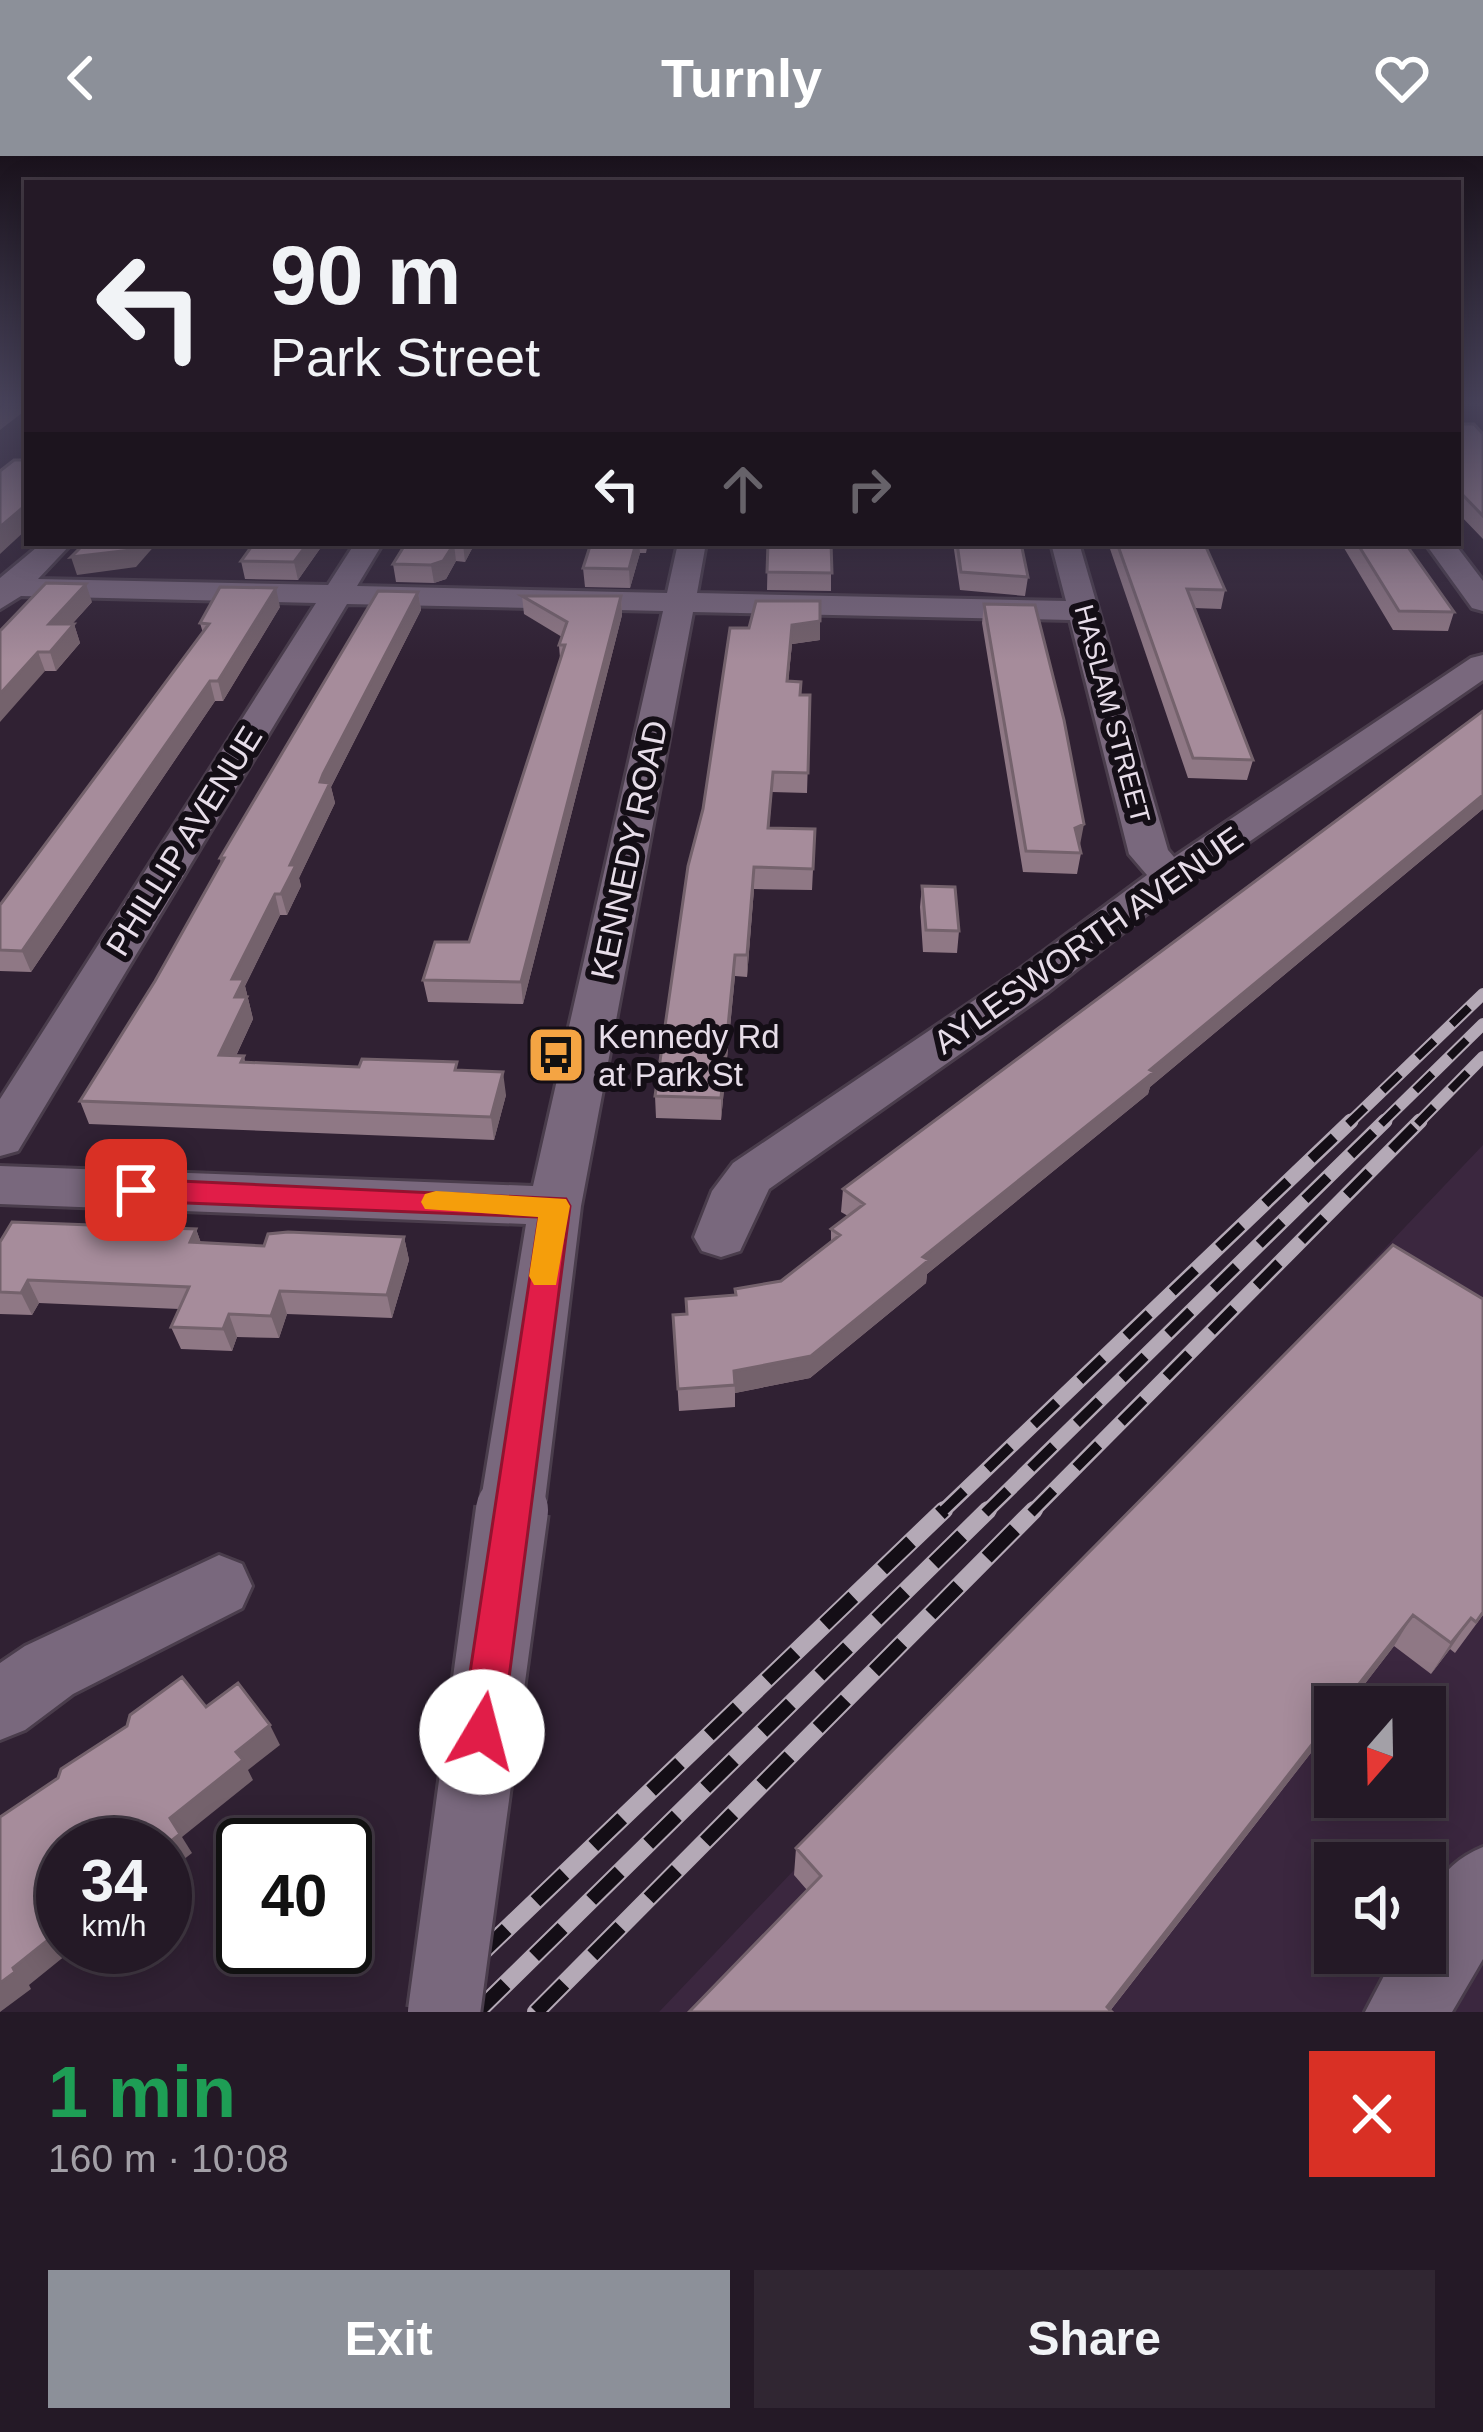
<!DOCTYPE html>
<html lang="en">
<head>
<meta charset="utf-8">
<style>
	:root { --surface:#241926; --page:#302632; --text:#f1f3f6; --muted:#a3a0a7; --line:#413843; --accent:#8c9099 }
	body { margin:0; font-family:Arial,sans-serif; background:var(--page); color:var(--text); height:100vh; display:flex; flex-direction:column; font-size:45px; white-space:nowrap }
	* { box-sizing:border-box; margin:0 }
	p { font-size:39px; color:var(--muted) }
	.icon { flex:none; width:66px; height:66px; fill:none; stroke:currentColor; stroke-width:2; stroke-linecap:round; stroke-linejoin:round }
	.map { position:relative; height:1856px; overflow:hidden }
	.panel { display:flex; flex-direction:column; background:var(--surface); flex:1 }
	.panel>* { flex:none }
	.guide { position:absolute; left:24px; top:24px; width:1437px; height:366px; border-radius:0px; box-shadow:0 6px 30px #0003,0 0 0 3px var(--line); background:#241926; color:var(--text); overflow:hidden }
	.needle { width:78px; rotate:200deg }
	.buttons { position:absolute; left:1314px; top:1530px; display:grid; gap:24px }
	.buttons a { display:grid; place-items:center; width:132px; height:132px; border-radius:0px; background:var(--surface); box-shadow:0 6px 30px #0003,0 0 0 3px var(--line); font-size:60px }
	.speed { position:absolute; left:36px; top:1662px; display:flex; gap:24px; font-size:60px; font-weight:700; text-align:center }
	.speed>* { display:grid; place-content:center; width:156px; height:156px; border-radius:50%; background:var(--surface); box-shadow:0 6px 30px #0003,0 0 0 3px var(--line); line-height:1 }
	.speed small { font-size:30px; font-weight:400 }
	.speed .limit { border:6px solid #111; border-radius:18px; background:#fff; color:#111 }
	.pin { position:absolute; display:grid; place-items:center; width:102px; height:102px; color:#fff; margin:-51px; border-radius:24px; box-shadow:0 6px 18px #0006 }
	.me { position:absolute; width:132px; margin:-66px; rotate:8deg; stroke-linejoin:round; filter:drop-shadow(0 0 9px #0008) }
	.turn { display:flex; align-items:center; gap:42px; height:252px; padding:0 48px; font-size:54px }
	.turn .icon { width:156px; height:156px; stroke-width:2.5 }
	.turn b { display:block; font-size:84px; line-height:102px }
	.lanes { display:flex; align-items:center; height:114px; padding:0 48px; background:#0003; justify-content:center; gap:60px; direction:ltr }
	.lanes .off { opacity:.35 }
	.round { display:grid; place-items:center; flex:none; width:126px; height:126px; border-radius:0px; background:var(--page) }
	.overview { display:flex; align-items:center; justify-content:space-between; height:204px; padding:0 48px }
	h1 { font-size:72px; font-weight:800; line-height:90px; color:#1e9e55 }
	.button { display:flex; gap:24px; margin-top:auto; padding:24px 48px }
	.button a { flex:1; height:138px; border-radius:0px; background:var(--accent); color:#fff; font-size:48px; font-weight:800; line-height:138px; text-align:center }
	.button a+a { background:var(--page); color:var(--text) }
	header { display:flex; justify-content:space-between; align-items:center; height:156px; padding:0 48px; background:var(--accent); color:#fff; font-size:54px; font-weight:800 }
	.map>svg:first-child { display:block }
	.built { fill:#3b273f; fill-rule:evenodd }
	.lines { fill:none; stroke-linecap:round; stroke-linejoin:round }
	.minor-casing { stroke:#4a3d4c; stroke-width:6 }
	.minor { fill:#79687d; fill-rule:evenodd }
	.rail-far2-casing { stroke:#b4a9b6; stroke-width:12 }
	.rail-far1-casing { stroke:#b4a9b6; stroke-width:15 }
	.rail-casing { stroke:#b4a9b6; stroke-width:18 }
	.rail-far2 { stroke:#140e16; stroke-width:8; stroke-dasharray:24; stroke-linecap:butt }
	.rail-far1 { stroke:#140e16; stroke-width:10; stroke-dasharray:32; stroke-linecap:butt }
	.rail { stroke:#140e16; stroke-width:14; stroke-dasharray:40; stroke-linecap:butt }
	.minor-bridge-far1-casing { stroke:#4a3d4c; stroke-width:62; stroke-linecap:butt }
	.minor-bridge-casing { stroke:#4a3d4c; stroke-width:78; stroke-linecap:butt }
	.minor-bridge-far1 { stroke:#79687d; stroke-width:56 }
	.minor-bridge { stroke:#79687d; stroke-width:72 }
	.wall { fill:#8f7885 }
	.shaded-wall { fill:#74626c }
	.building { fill:#a68c9b; stroke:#74626c; stroke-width:3 }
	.route { fill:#e11d48; stroke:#92132f; stroke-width:3 }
	.slow { fill:#f59e0b }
	.labels { text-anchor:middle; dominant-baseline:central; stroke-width:12; stroke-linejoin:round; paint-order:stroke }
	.far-street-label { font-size:27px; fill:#e7dde9; stroke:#140e16 }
	.street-label { font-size:33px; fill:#e7dde9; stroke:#140e16 }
	.poi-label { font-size:33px; fill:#e7dde9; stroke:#140e16; text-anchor:start }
</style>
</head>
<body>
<header><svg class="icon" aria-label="back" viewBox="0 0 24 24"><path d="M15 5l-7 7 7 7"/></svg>Turnly<svg class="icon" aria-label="heart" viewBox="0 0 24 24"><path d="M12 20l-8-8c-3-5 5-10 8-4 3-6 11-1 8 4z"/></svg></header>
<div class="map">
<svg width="1483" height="1856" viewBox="0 0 1483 1856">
	<rect width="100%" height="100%" fill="#302133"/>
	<!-- built -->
	<path class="built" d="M1483 989V1856H659ZM1335 1551H1425V1641H1335ZM1335 1707H1425V1797H1335Z"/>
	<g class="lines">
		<!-- minor casing -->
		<g class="minor-casing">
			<path id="minor" d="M42 387H72L38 423 328 429 355 387H383L357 430 667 437 678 387H706L697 437 1066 445 1051 387H1079L1168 694 1174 701 1471 502 1483 499V524L1159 748 1048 836 769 1033 740 1095 721 1101 702 1095 694 1081 712 1035 733 1007 1016 816 1147 719 1129 698 1070 464 693 456 581 1050 545 1344 535 1364 513 1372 491 1364 481 1344 526 1068 0 1048V1010L533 1030 663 455 347 448 18 995 0 1000V943L316 447 21 440 0 453V422Z
				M1425 387H1454L1483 425V455L1472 452Z
				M219 1399 242 1408 252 1430 242 1452 73 1538 25 1574 0 1584V1507L25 1490Z
				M1483 1691V1803L1452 1856H1365L1396 1797H1425C1425 1747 1433 1712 1483 1691Z"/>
		</g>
		<!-- minor -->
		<use href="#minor" class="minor"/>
		<!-- rail-far2 casing -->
		<g class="rail-far2-casing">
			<path id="rail-far2" d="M1348 968 1483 838
				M1381 968 1483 868
				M1417 968 1483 901"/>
		</g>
		<!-- rail-far1 casing -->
		<g class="rail-far1-casing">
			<path id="rail-far1" d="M941 1357 1351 965
				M985 1357 1385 965
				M1031 1357 1420 965"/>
		</g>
		<!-- rail casing -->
		<g class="rail-casing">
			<path id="rail" d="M420 1856 944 1354
				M477 1856 988 1354
				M536 1856 1034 1354"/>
		</g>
		<!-- rail-far2 -->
		<use href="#rail-far2" class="rail-far2"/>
		<!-- rail-far1 -->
		<use href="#rail-far1" class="rail-far1"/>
		<!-- rail -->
		<use href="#rail" class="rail"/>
		<!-- minor-bridge-far1 casing -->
		<g class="minor-bridge-far1-casing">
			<path id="minor-bridge-far1" d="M511 1357 513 1344"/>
		</g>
		<!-- minor-bridge casing -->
		<g class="minor-bridge-casing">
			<path id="minor-bridge" d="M444 1856 512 1354"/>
		</g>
		<!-- minor-bridge-far1 -->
		<use href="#minor-bridge-far1" class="minor-bridge-far1"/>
		<!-- minor-bridge -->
		<use href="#minor-bridge" class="minor-bridge"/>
	</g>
	<!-- wall -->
	<path class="wall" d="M1458 268 1483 278V383L1458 357Z
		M324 387 298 424 245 423 241 405Z
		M406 387H475L465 406 456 405 446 423 434 427 396 426 393 408Z
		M591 387H648L646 397H640L630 432 585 431 583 412Z
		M751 387H831V435L767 434 768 388Z
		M953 387H1021L1028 421 1025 440 960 434Z
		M1108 387H1189L1225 434 1221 453 1194 452 1253 604 1247 624 1188 622Z
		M1341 387H1405L1454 456 1448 475 1393 474Z
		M418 436 421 454 331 631 335 647 299 722 301 730 287 759H280L245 830 253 863 236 900H244L245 906 459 914 506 939 494 984 89 968 80 945 155 825 221 707 220 702Z
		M522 440H621L622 459 523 848 428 846 423 824 469 786 560 502 559 489 562 481 524 458Z
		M92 446 72 468H74L80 487 56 515H45L0 475Z
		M984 448 1080 689 1081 697 1077 718 1023 716 982 467Z
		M280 451 223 545H215L31 816 0 815V749L203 477 200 467Z
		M730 472 820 484 792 488 788 525 800 539H810L807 637 772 636 769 672 815 673 812 734 754 733 747 821 735 820 721 964 656 962 655 940 703 653Z
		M1483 555V653L1150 931 1148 938 927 1118 926 1127 810 1222 735 1237V1251L679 1255 673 1159 687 1158 735 1139V1133L781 1125 831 1086V1073L848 1060 841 1056 843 1033Z
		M922 730 959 775 957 797 923 796 920 751Z
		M196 1073 201 1087 264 1090 404 1081 409 1104 392 1162 287 1158 279 1182 237 1181 232 1195 181 1193 171 1171 179 1153 39 1147 32 1159 0 1158V1086Z
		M1393 1089 1483 1459 1455 1497 1450 1493 1431 1518 1394 1490 1347 1551H1335V1566L1110 1855 807 1734 794 1719 796 1692Z"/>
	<!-- shaded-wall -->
	<path class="shaded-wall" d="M9 245H27V253L0 274V252Z
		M27 348V373L0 398V371Z
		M137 387H157L136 411 77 419 71 401Z
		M308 387H324L298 424 294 406Z
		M463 387H475L465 406 463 388Z
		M636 387H639L640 397 630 432 629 413Z
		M454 388 456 405 446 423 434 427 431 409Z
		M86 428 92 446 55 487 49 468Z
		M276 432 280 451 223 545 218 525Z
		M418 436 421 454 331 631 335 647 299 722 301 730 287 759 281 738 320 626Z
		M621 440 622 459 523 848 521 826Z
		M820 465V484L792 488 786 545 792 469Z
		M74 468 80 487 56 515 50 496Z
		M38 496 45 515 0 566V538Z
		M210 525 215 545 31 816 22 795Z
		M1483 639V653L1150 931 1148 938 927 1118 926 1127 810 1222 735 1237 734 1215 923 1101Z
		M1084 668 1080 689 1071 693 1075 672Z
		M754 711V733L747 821V799Z
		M275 738 280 759 245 830 253 863 226 921 219 899 232 823Z
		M735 799V820L721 964V942Z
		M503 916 506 939 494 984 491 961Z
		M196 1073 204 1096 190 1086Z
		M404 1081 409 1104 392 1162 387 1139Z
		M28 1124 39 1147 32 1159 21 1137Z
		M280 1135 287 1158 279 1182 271 1160Z
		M229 1158 237 1181 232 1195 223 1173Z
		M1413 1459 1394 1490 1347 1551H1341Z
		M1471 1462 1450 1493 1431 1518 1451 1487Z
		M1335 1559V1566L1109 1856 1107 1851Z
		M270 1569 280 1589 248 1614 253 1624 182 1681 192 1697 165 1718V1690L170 1662 236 1596Z
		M63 1772V1791H76L29 1829 31 1833 0 1856V1827L13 1812Z"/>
	<!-- building -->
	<path class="building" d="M1458 268H1474L1483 278V360L1458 334Z
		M14 304H27V348L0 371V315Z
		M85 387H137L131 394 71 401Z
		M254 387H308L294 406 241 405Z
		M406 387H463L454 388 443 405 431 409 393 408Z
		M591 387H636L629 413 583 412Z
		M768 387H831L832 417 767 416Z
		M957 387H1021L1028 421 961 416Z
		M1117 387H1189L1191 391H1206L1225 434 1187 433 1253 604 1193 602Z
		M1357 387H1405L1454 456 1399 455Z
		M46 427 86 428 49 468H74L50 496H38L0 538V475Z
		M220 431 276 432 218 525H210L22 795 0 794V749L209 468 200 467Z
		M378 435 418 436 323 618 320 626 330 627 290 709H296L281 738H275L232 823H244L235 841H247L219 899 244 900 241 906 359 911 362 903 457 906 455 914 503 916 491 961 80 945 155 825 224 702H220Z
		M522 440H621L521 826 423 824 435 786H469L565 489H559L567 466Z
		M756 445H820V465L792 469 787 525 801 526 800 539H810L808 617 773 616 768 672 815 673 813 713 754 711 747 799H735L721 942 655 940 688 710 703 653 730 472H749Z
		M984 448 1035 449 1064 564 1084 668 1075 672 1081 697 1026 695Z
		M1483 555V639L1150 914 1154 916 923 1101 929 1104 811 1200 734 1215 735 1229 678 1233 673 1159 687 1158 686 1143 736 1139 735 1133 781 1125 840 1079 831 1073 864 1048 843 1033Z
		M922 730 955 731 959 775 926 774Z
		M12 1066 196 1073 190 1086 264 1090 268 1078 288 1076 404 1081 387 1139 280 1135 271 1160 229 1158 223 1173 171 1171 189 1131 28 1124 21 1137 0 1136V1086Z
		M1393 1089 1483 1143V1456L1476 1466 1471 1462 1451 1487 1413 1459 1341 1551H1335V1559L1107 1851 1112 1856H689L821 1720 796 1692Z
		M182 1521 206 1551 238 1527 270 1569 236 1596 243 1604 170 1662 180 1678 165 1690 63 1689V1772L13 1812 15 1816 0 1827V1661L58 1622 61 1613 127 1570 130 1559Z"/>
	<!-- sky -->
	<linearGradient id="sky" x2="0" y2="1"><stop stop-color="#1a121c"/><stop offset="0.49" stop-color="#48435b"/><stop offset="1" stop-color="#48435b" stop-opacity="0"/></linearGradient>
	<rect width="1483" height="505" fill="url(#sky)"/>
	<!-- route -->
	<path class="route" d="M136 1023 566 1043 570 1050 502 1576 496 1591 482 1597 467 1591 461 1576 539 1061 136 1045 121 1034Z"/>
	<!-- slow -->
	<path class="slow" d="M436 1035 566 1043 570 1050 556 1129H534L529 1120 538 1061 425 1053 421 1046 425 1038Z"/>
	<!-- icons -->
	<defs>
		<g id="bus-square" transform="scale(3)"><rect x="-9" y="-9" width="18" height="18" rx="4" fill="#f4a443" stroke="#140e16"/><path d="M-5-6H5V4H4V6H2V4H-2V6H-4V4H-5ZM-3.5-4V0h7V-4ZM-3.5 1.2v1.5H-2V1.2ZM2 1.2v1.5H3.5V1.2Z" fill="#111"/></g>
	</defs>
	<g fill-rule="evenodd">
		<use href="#bus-square" x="556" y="899"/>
	</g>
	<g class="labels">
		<!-- far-street labels -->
		<g class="far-street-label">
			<text transform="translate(1112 558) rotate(75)">HASLAM STREET</text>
		</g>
		<!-- street labels -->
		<g class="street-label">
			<text transform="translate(184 685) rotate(-58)">PHILLIP AVENUE</text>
			<text transform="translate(629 694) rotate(-78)">KENNEDY ROAD</text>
			<text transform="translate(1088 784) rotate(-35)">AYLESWORTH AVENUE</text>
		</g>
		<!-- poi labels -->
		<g class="poi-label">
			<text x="598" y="880">Kennedy Rd<tspan x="598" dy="38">at Park St</tspan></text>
		</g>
	</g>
</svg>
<div class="buttons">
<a><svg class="needle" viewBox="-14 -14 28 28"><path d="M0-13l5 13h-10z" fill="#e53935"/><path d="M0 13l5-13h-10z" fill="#a3a0a7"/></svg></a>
<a><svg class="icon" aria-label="sound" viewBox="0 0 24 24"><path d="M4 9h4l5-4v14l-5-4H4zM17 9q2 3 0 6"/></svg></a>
</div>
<div class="speed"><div>34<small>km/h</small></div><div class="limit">40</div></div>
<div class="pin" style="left:136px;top:1034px;background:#d93025"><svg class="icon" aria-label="arrive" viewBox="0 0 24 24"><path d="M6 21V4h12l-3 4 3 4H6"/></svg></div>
<svg class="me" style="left:482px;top:1576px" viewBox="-20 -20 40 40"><circle r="19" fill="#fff"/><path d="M0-13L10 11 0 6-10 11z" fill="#e11d48"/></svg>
<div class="guide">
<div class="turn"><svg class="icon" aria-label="left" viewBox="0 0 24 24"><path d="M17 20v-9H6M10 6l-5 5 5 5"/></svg><div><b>90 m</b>Park Street</div></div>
<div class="lanes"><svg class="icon" aria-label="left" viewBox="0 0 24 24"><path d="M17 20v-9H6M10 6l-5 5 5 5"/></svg><svg class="icon off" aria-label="ahead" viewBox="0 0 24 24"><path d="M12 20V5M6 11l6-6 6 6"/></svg><svg class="icon off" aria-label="right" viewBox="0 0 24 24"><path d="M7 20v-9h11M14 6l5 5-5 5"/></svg></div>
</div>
</div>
<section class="panel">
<div class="overview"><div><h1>1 min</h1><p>160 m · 10:08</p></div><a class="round" style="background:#d93025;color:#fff"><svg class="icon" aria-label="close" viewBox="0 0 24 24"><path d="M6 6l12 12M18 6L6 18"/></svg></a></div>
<div class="button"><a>Exit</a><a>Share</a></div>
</section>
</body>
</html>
